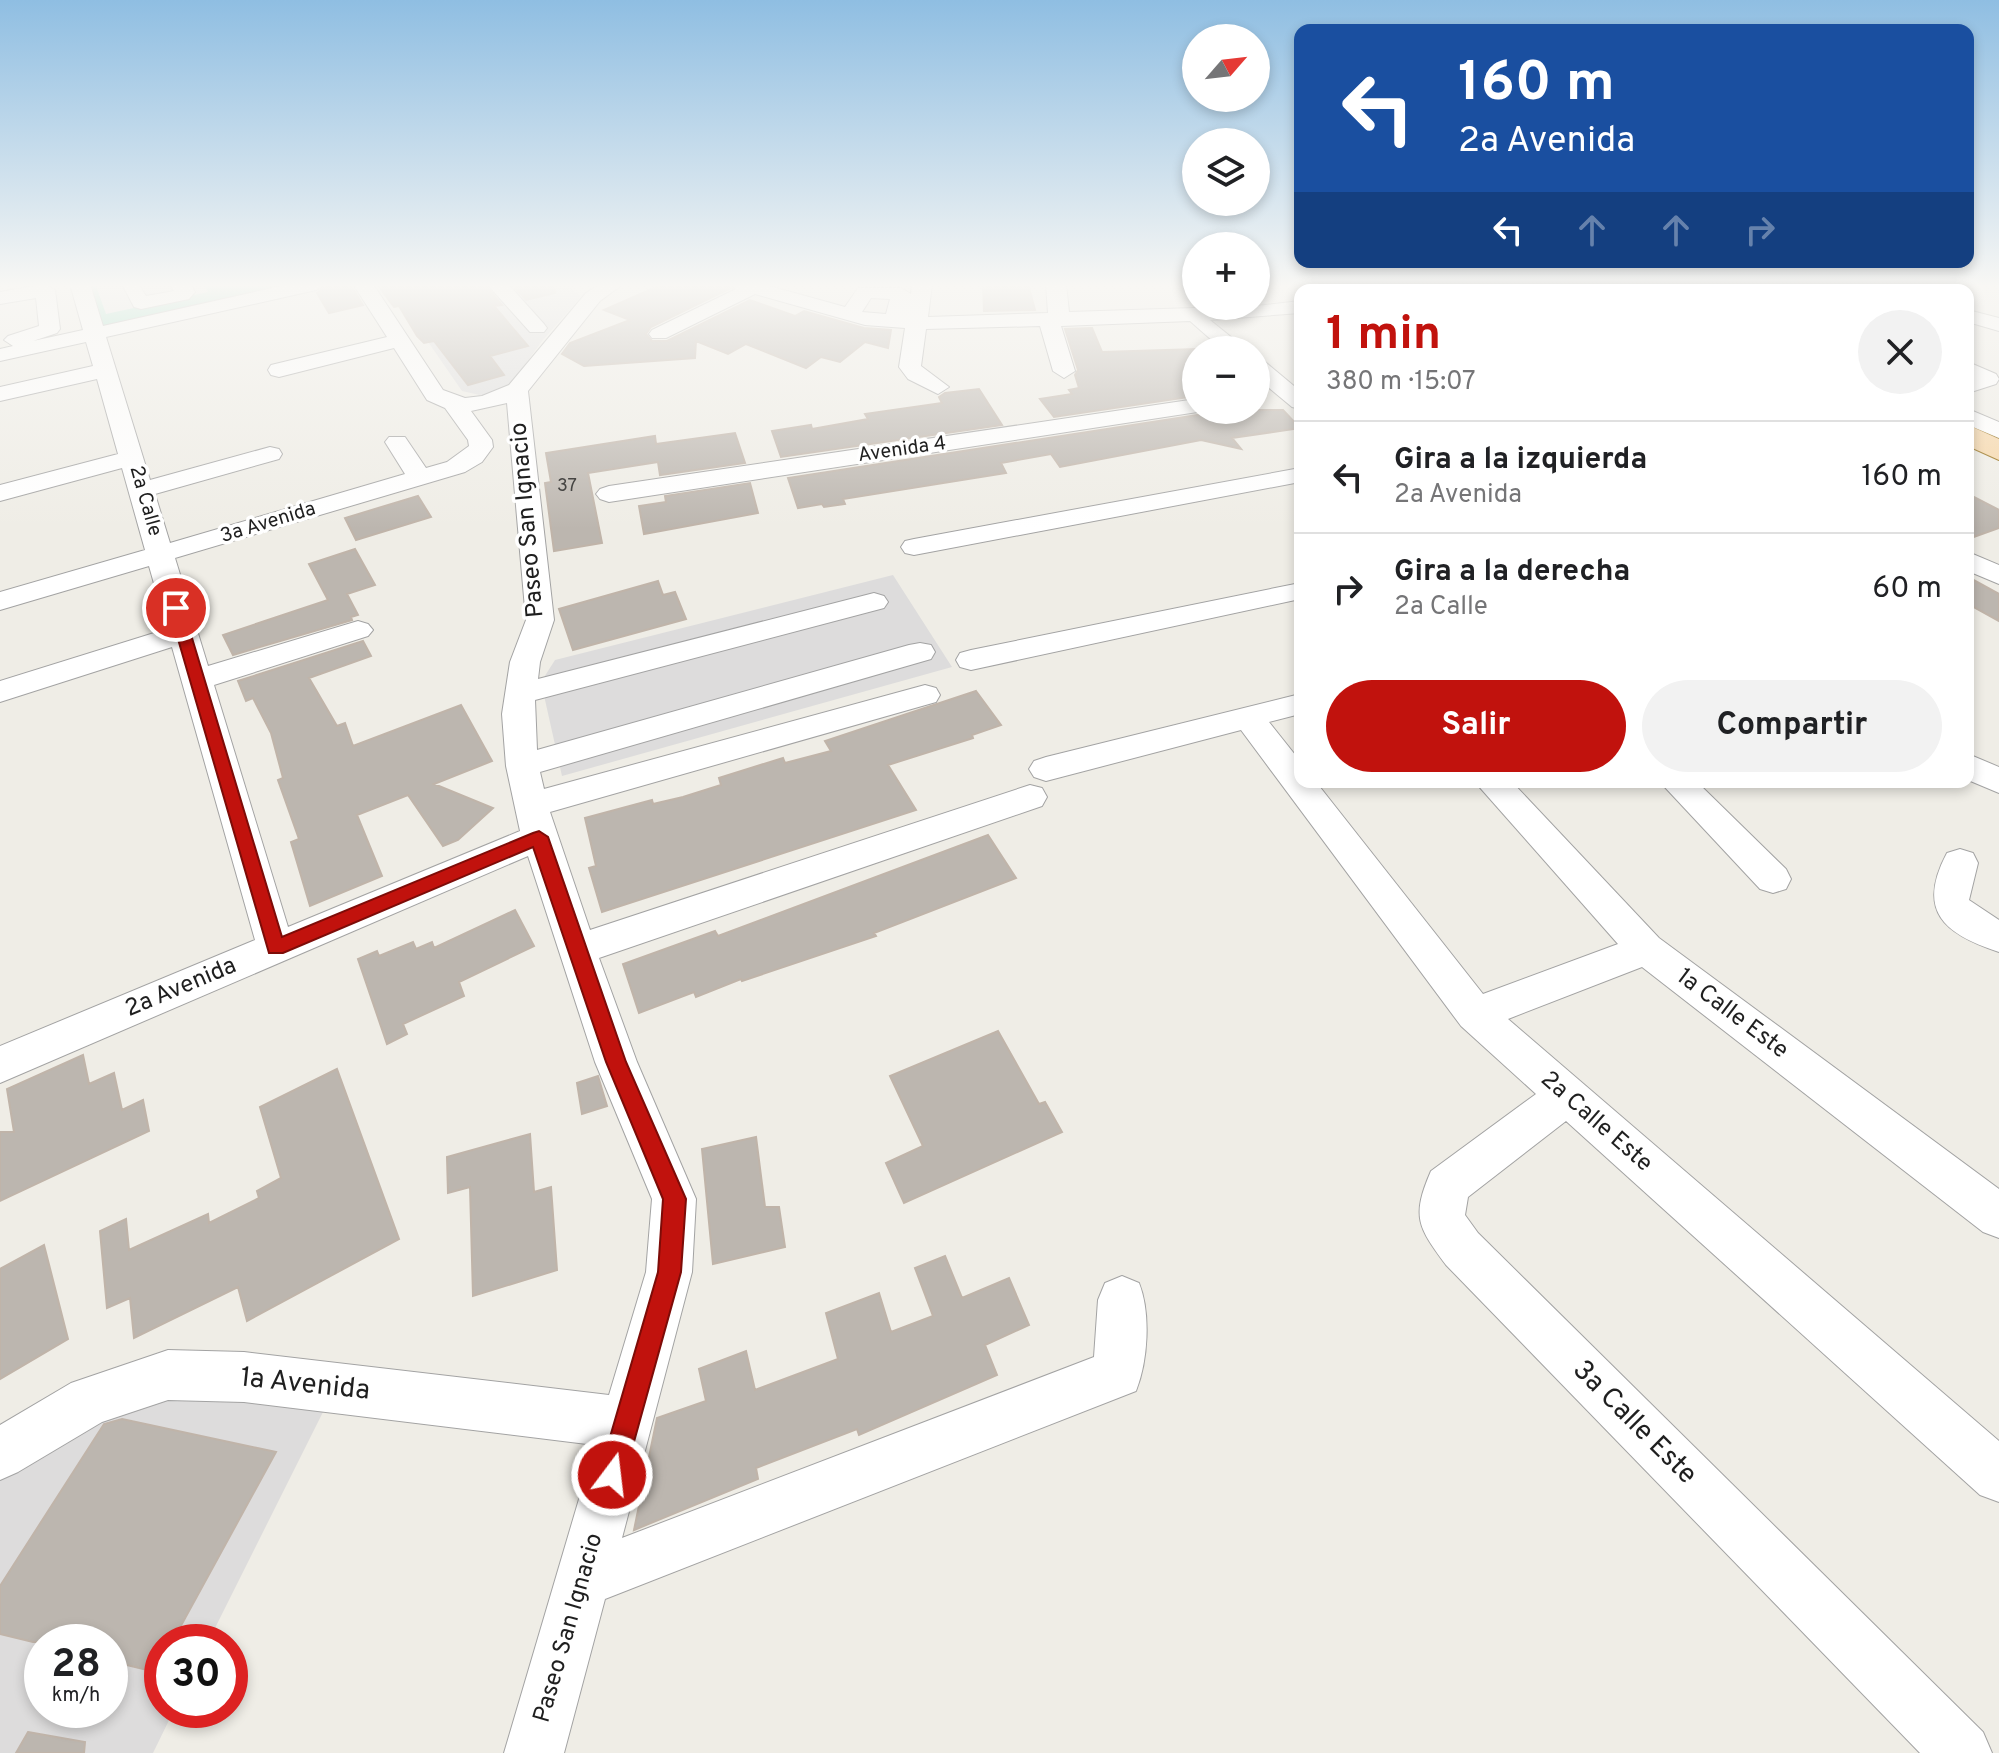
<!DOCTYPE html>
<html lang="es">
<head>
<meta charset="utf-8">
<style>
	:root { --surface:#fff; --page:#f2f2f2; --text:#202124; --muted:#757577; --line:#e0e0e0; --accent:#c1120d }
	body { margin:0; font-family:Overpass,sans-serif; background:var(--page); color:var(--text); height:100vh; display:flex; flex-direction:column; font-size:30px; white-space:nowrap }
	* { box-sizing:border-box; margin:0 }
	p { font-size:26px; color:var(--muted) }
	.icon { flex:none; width:44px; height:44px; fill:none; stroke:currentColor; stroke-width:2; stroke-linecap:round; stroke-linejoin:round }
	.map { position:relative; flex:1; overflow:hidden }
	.details { position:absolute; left:1294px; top:284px; width:680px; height:504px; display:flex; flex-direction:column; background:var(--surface); border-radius:16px; box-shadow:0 4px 12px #0003 }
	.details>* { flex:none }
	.hud { position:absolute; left:1294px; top:24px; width:680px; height:244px; border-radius:16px; box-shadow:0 4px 12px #0003; background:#1a4fa0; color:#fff; overflow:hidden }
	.needle { width:52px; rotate:62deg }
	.fabs { position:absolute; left:1182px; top:24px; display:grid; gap:16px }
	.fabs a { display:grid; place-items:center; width:88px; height:88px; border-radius:50%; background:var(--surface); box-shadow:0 4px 12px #0003; font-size:40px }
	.speed { position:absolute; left:24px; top:1624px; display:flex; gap:16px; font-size:40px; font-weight:700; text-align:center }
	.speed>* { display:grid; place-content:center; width:104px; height:104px; border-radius:50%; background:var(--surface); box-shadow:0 4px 12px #0003; line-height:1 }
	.speed small { font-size:20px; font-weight:400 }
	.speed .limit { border:12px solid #d22; background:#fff; color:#111 }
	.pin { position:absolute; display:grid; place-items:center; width:68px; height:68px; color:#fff; margin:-34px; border:4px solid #fff; border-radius:50%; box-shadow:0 2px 8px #0007 }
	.me { position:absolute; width:88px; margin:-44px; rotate:15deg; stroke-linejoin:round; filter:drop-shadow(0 0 6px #0008) }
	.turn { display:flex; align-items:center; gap:28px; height:168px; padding:0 32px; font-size:36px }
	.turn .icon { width:104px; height:104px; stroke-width:2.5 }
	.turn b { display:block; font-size:56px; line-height:68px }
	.lanes { display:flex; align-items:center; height:76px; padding:0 32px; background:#0003; justify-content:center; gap:40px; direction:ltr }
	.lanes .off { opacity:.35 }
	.round { display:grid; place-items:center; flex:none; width:84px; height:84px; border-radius:42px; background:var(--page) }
	.head { display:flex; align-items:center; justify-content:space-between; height:136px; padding:0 32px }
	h1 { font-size:48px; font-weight:700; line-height:60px; color:var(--accent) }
	.primary-button { display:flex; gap:16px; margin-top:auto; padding:16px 32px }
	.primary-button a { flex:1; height:92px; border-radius:48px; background:var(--accent); color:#fff; font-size:32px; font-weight:700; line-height:92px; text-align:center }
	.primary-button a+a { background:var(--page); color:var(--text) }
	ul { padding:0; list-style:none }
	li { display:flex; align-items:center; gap:24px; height:112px; padding:0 32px; border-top:2px solid var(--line) }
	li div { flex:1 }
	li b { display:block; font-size:30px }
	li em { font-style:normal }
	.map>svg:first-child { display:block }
	.residential { fill:#dddcdc; fill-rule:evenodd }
	.pitch { fill:#8ad9bd }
	.parking { fill:#e3e3e3 }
	.building { fill:#bcb6af; stroke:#c0b4a9; stroke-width:2 }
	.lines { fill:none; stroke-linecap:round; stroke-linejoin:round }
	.minor-casing { stroke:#a3a3a3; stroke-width:2 }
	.major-casing { stroke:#91680a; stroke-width:2 }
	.minor { fill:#fff; fill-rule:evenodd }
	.major { fill:#f6d5a5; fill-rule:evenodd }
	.route { fill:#c1120d; stroke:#7d0c08; stroke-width:2 }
	.labels { text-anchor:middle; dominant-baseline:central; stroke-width:7; stroke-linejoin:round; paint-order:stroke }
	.far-number-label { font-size:18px; fill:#464543 }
	.far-street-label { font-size:20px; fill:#1f1f1f; stroke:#fff }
	.street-label { font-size:24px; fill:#1f1f1f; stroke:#fff }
	.near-street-label { font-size:28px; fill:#1f1f1f; stroke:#fff }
</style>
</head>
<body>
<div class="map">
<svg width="1999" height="1753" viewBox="0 0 1999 1753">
	<rect width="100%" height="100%" fill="#efede6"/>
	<!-- residential -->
	<path class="residential" d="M388 284H567L581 297 542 341 506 391 484 396 462 391Z
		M893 575 952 667 562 776 541 682 555 660Z
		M161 1396 326 1406 208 1642H162V1710H174L153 1753H0V1480L96 1419ZM42 1642H110V1710H42Z"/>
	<!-- pitch -->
	<path class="pitch" d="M85 284H322L101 333Z"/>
	<!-- parking -->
	<path class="parking" d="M103 284H204L208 292 106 314 96 286Z"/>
	<!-- building -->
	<path class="building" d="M329 284H350L363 305 329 313 317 293Z
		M377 284H484L502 305 494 306 528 346 490 356 504 375 468 385 434 341 424 343 417 336 399 306 394 307Z
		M512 284H554L555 293 526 300Z
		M663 284H727L731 288 651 327 646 334 652 341H667L750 300 795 316 804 311 864 328 891 330 888 348 865 342 840 362 821 357 806 368 746 344 728 354 696 341 695 358 584 366 562 354 570 343 630 320 604 310Z
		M983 284H1028L1035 310 984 311Z
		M1092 328 1102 352 1196 349V396L1054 417 1040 399 1072 394 1069 390 1079 388 1075 375 1078 370 1065 329Z
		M979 389 1002 425 781 457 772 431 811 425 812 429 868 419 865 414 942 403 939 397 945 393Z
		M1207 410H1283L1300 428 1232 438 1241 449 1201 440 1060 467 1051 454 1001 463 1006 473 843 499 845 504 824 507 822 504 798 508 788 478 1204 414Z
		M735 433 745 463 660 475 658 462 588 473 602 543 554 551 545 483 551 482 546 453 655 436 656 444Z
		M750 483 758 513 644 534 639 506 666 502 665 496Z
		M1968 494 1999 510V528L1968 539Z
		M418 496 431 517 356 540 345 518Z
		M355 549 375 585 347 594 358 615 351 617 352 620 233 655 223 635 328 600 309 564Z
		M1968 577 1999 594V621L1968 604Z
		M658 581 663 595 675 592 686 619 573 650 559 609Z
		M363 641 371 656 309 678 337 726 345 723 353 746 461 705 492 761 434 784 493 808 458 840 443 846 408 795 357 815 382 876 310 906 291 842 299 839 278 780 283 778 271 733 253 698 246 701 238 681Z
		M976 691 1001 725 972 735 973 738 888 765 916 810 602 912 589 868 596 866 585 818 652 800 653 804 683 797 721 785 719 778 754 767 783 758 785 763 831 751 825 741Z
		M988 835 1016 878 874 933 876 936 742 981 741 979 696 997 694 992 639 1013 623 964 715 931 718 936Z
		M515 910 534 946 459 982 464 996 403 1024 407 1034 387 1044 358 959 377 951 379 956 413 942 416 949 432 942 434 948Z
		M998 1031 1039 1104 1045 1102 1062 1132 904 1203 886 1163 923 1146 890 1076Z
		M83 1055 89 1084 114 1073 122 1110 143 1100 149 1131 0 1201V1132H14L7 1089Z
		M337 1069 399 1239 247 1321 238 1287 134 1338 130 1298 107 1308 100 1231 126 1219 129 1250 208 1214 209 1223 259 1198 257 1191 281 1178 260 1107Z
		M598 1076 607 1106 582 1114 577 1083Z
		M530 1134 534 1192 551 1187 557 1270 473 1296 470 1187 448 1193 447 1157Z
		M756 1137 765 1207H779L785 1247 713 1264 702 1149Z
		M44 1245 68 1339 0 1379V1269Z
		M945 1256 962 1298 1009 1278 1029 1325 985 1345 997 1375 859 1435 857 1429 756 1468 758 1479 634 1530 657 1418 706 1401 699 1369 746 1351 755 1390 838 1359 826 1313 879 1293 891 1332 933 1316 915 1268Z
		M122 1419 276 1452 172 1642H162V1661L156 1672 110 1661V1642H33L0 1634V1586L104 1424Z
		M28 1732 85 1742 84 1753H16Z"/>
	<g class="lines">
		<!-- minor casing -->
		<g class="minor-casing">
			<path id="minor" d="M45 284 55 290 60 329 57 333 33 341 83 330 70 284H90L103 326 290 284H326L316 290 106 337 150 480 270 447 279 449 282 454 279 459 155 494 170 543 405 474 385 442 389 437H405L426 468 447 462 469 446 468 440 445 408 427 400 394 348 279 377 271 375 268 370 271 365 387 337 353 284H373L443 390 465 398 482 396 509 385 586 293 600 284H623L600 301 528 391 554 620 540 662 538 679 874 593 884 596 888 602 884 608 535 700 537 750 909 645 920 643 931 645 935 652 931 659 540 772 544 789 925 685 936 688 940 695 936 702 550 812 590 930 1030 785 1042 788 1047 797 1042 806 599 958 637 1062 696 1199 692 1272 622 1538 1094 1357 1098 1300 1105 1283 1122 1276 1139 1283C1151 1313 1148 1361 1136 1391L605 1599 564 1753H504L595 1445 244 1402 168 1400 102 1422 18 1472 0 1480V1425L71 1383 168 1350 244 1352 609 1395 646 1272 652 1199 595 1062 528 856 0 1083V1046L255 940 172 647 0 702V681L167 629 149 566 0 610V592L145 550 122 468 0 501V485L118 454 97 379 0 401V387L93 366 86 342 0 361V349L13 346 4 340 8 336 39 326 36 298 0 304V292ZM507 403 526 620 510 662 502 714 506 766 520 831 288 927 214 685 368 636 373 630 368 624 358 621 208 666 175 558 465 472 482 462 493 447 492 440 471 411Z
				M122 284H138L146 296 174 291 170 284H190L195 292 189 299 141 309 134 307Z
				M487 284H508L544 324 547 328 544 332H530Z
				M730 284H762L845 307 858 288H901L911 294 912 284H932L928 317 1048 313 1046 284H1066L1069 312 1256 306 1300 301V313L1210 320 1247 350H1223L1190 321 1061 326 1075 371 1064 378 1053 371 1040 326 926 329 921 366 949 387 938 394 908 379 899 367 905 328 865 325 755 294 666 338H652L649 334 652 330 736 289ZM871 298 890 299 886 314 862 312Z
				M1306 284H1326L1331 290H1311Z
				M1422 284H1477L1466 290H1411Z
				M1512 284H1535L1541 290H1518Z
				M1709 284H1730L1733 288 1710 290Z
				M1752 284H1803L1792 290H1741Z
				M1850 284H1882L1891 290H1859Z
				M1968 310 1999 318V331L1968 322Z
				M1256 359 1264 361 1300 391V409L1292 407 1256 377Z
				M1968 362 1996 374 1999 379 1996 384 1968 393Z
				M1196 399V410L1204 411 609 502 600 499 596 494 600 489 609 486Z
				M1968 409 1999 422V438L1968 425Z
				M1300 468V482L914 555 905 553 901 547 905 541 914 539Z
				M1968 552 1999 565V584L1968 571Z
				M1300 583V599L971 670 960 667 956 660 960 653 971 650Z
				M1300 694V714L1269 722 1300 761V782H1316L1483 994 1618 944 1475 782H1512L1659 938 1999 1189V1238L1983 1232 1642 967 1508 1019 1999 1441V1502L1980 1495 1566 1121 1468 1197 1465 1215 1478 1233 1983 1732 1992 1753H1920L1446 1265C1418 1227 1411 1217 1431 1171L1536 1094 1461 1026 1241 730 1046 781 1034 777 1029 769 1034 761 1046 757Z
				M1968 754 1999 767V793L1968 780Z
				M1660 782H1697L1786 869 1791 879 1786 889 1773 893 1760 889Z
				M1960 849 1973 853 1978 863 1969 900 1999 920V952C1944 934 1916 911 1947 853Z"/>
		</g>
		<!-- major casing -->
		<g class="major-casing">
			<path id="major" d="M1635 284H1665L1670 290H1640Z
				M1684 284H1713L1718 290H1689Z
				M1968 425 1999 439V460L1968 446Z"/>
		</g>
		<!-- minor -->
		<use href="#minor" class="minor"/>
		<!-- major -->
		<use href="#major" class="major"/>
	</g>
	<!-- sky -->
	<linearGradient id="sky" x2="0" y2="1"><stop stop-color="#8fbee2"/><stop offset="0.54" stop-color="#f8f7f4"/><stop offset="1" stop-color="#f8f7f4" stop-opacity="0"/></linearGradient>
	<rect width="1999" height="529" fill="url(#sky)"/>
	<!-- route -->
	<path class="route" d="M176 603 183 608 282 937 533 833 539 831 548 837 626 1062 686 1199 681 1272 622 1485 612 1489 603 1485 599 1475 658 1272 663 1199 606 1062 533 847 283 953H269L169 608Z"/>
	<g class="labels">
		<!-- far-number labels -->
		<g class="far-number-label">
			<text x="567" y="486">37</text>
		</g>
		<!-- far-street labels -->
		<g class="far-street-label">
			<text transform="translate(902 450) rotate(-8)">Avenida 4</text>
			<text transform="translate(145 501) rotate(74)">2a Calle</text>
			<text transform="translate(268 523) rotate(-17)">3a Avenida</text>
		</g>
		<!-- street labels -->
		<g class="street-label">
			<text transform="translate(528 520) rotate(-95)">Paseo San Ignacio</text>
			<text transform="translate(181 988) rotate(-23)">2a Avenida</text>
			<text transform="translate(1732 1014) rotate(37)">1a Calle Este</text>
			<text transform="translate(1596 1122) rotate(41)">2a Calle Este</text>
			<text transform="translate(569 1628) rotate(-74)">Paseo San Ignacio</text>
		</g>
		<!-- near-street labels -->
		<g class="near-street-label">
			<text transform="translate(305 1385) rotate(6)">1a Avenida</text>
			<text transform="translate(1634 1423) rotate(45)">3a Calle Este</text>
		</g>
	</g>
</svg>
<div class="fabs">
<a><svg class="needle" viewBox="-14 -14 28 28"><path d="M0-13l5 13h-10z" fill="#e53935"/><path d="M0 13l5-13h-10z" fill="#757577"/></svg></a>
<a><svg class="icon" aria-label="layers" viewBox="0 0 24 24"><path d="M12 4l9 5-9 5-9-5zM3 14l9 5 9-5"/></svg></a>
<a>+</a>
<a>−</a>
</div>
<div class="speed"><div>28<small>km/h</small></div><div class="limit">30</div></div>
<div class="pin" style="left:176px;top:608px;background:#d93025"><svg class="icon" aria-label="arrive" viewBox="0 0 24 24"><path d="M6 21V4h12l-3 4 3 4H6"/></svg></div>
<svg class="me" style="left:612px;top:1475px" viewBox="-20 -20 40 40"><circle r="17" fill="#c1120d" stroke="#fff" stroke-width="3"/><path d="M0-11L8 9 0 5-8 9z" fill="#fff"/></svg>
<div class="hud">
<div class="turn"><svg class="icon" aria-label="left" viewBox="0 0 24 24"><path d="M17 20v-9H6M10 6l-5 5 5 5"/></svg><div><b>160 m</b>2a Avenida</div></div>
<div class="lanes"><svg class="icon" aria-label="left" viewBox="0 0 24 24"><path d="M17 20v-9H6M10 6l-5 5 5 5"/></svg><svg class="icon off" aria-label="ahead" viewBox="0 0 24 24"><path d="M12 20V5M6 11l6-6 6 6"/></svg><svg class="icon off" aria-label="ahead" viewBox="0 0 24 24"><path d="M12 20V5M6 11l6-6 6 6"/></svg><svg class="icon off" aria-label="right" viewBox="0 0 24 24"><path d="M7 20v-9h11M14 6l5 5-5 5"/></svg></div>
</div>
<section class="details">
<div class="head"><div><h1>1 min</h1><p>380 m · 15:07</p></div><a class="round"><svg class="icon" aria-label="close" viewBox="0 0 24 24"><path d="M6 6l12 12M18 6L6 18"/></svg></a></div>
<ul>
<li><svg class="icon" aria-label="left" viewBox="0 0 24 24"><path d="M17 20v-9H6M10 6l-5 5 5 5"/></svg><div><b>Gira a la izquierda</b><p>2a Avenida</p></div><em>160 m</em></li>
<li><svg class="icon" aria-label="right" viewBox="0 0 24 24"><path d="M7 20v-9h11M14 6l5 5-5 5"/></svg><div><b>Gira a la derecha</b><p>2a Calle</p></div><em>60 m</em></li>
</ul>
<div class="primary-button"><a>Salir</a><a>Compartir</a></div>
</section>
</div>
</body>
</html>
